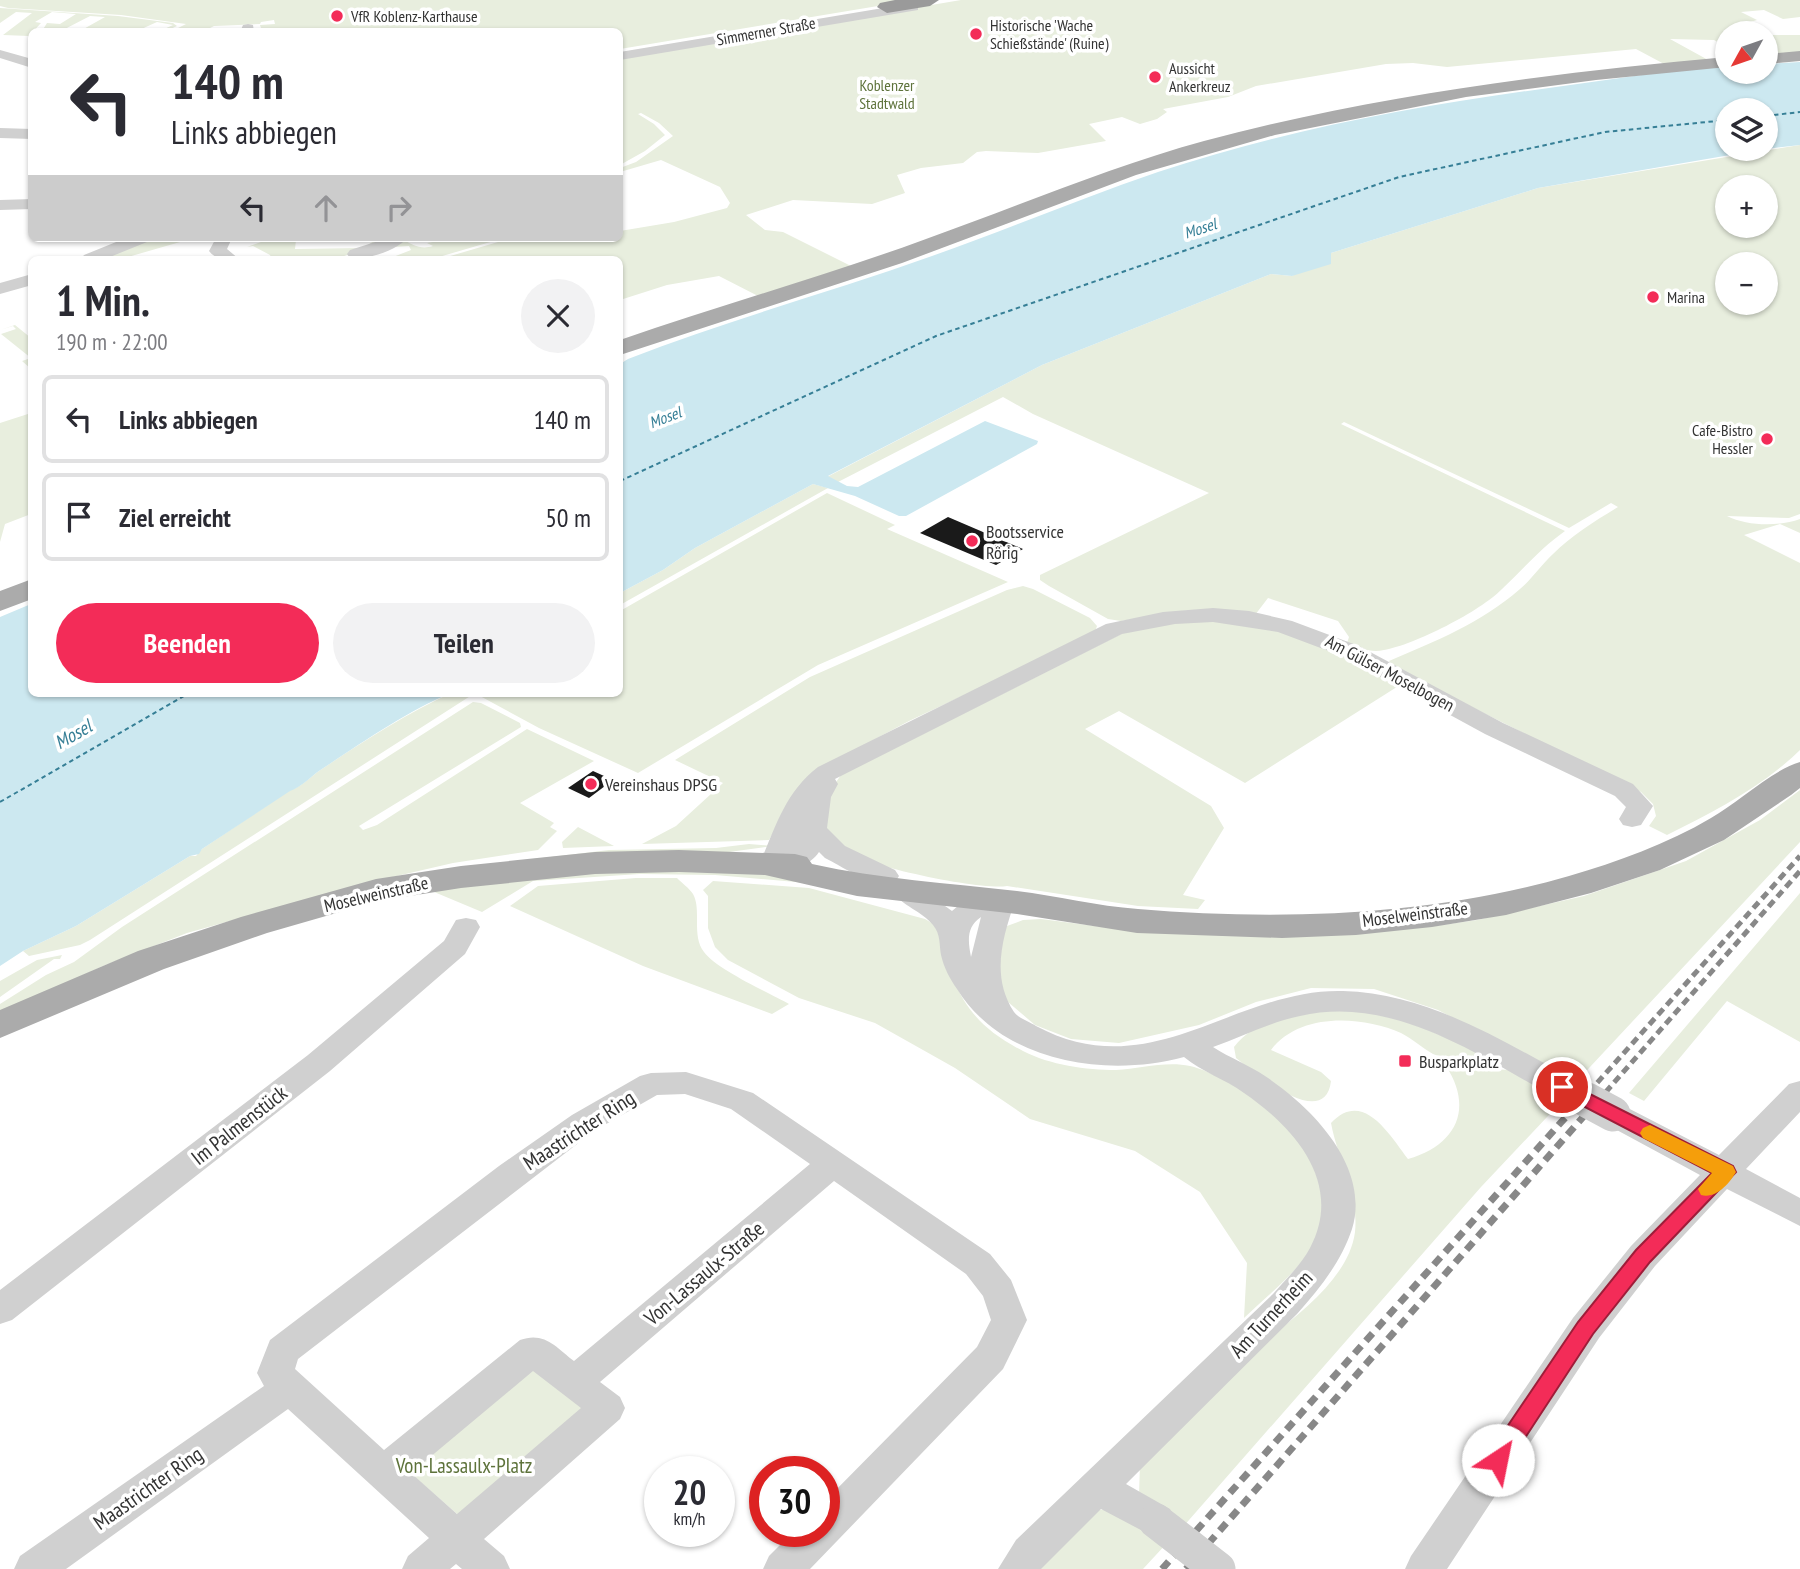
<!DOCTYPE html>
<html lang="de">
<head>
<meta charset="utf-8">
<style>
	:root { --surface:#fff; --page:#f2f2f3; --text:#2b2b33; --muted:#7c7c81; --line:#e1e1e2; --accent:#f32c58 }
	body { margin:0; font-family:"PT Sans Narrow",sans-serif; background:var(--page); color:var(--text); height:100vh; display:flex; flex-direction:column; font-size:26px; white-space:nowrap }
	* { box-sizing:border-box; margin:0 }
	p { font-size:23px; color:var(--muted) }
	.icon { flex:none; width:38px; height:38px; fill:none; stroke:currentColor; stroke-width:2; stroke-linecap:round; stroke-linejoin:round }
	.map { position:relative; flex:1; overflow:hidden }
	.panel { position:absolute; left:28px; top:256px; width:595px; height:441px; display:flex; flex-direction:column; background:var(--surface); border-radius:10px; box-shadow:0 2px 5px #0004 }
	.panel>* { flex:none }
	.guide { position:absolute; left:28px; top:28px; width:595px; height:214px; border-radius:10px; box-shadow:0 2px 5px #0004; background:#fff; color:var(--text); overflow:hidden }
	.needle { width:46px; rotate:230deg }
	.tools { position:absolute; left:1715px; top:21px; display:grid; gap:14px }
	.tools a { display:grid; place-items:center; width:63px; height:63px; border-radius:50%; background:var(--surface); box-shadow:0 2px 5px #0004; font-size:35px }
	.speed { position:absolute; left:644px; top:1456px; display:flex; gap:14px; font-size:35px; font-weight:700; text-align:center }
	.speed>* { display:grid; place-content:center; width:91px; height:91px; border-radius:50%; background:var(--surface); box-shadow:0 2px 5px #0004; line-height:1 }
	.speed small { font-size:18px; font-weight:400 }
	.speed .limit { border:10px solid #d22; background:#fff; color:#111 }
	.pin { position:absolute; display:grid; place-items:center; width:60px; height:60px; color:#fff; margin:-30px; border:4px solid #fff; border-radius:50%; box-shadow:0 2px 7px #0007 }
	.me { position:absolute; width:77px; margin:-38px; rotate:34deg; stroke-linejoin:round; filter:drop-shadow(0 0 5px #0008) }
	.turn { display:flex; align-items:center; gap:24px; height:147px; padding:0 28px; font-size:32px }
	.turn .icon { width:91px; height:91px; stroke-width:2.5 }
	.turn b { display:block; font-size:49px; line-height:60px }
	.lanes { display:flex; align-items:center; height:66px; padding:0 28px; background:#0003; justify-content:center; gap:35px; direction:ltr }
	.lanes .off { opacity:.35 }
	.round { display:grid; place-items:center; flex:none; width:74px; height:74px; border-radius:37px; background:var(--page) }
	.overview { display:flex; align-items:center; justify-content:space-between; height:119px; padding:0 28px }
	h1 { font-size:42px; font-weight:600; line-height:52px }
	.button { display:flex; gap:14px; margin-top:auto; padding:14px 28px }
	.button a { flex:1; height:80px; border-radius:42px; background:var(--accent); color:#fff; font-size:28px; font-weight:600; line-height:80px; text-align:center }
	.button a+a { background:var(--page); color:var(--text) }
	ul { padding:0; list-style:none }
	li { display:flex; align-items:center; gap:21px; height:88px; margin:0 14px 10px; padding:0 14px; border:4px solid var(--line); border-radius:10px }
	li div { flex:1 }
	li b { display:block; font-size:26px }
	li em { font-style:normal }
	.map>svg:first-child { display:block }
	.green { fill:#e8eede; fill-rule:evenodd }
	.water { fill:#cce8f0 }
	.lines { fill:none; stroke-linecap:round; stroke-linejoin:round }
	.ferry { stroke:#367f96; stroke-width:2; stroke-dasharray:4.5 3.5; stroke-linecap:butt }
	.building { fill:#1a1a1a }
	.minor { fill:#d0d0d0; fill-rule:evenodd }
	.major { fill:#ababab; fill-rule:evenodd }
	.highway { fill:#9a9a9a; fill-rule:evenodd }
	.rail-far1 { stroke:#888; stroke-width:5; stroke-dasharray:8 5; stroke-linecap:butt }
	.rail { stroke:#888; stroke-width:7; stroke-dasharray:10 7; stroke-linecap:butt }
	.minor-bridge-far1 { stroke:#d0d0d0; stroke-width:28 }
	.minor-bridge { stroke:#d0d0d0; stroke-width:35 }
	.route { fill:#f32c58; stroke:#9e1d39; stroke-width:2 }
	.slow { fill:#f59e0b }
	.poi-dot { fill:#f32c58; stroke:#fff; stroke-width:2.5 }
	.labels { text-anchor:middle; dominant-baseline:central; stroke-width:7; stroke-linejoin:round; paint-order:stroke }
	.far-poi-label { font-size:16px; fill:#333; stroke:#fff; text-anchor:start }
	.far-street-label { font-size:16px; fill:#333; stroke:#fff }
	.far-park-label { font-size:16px; fill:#5e733b; stroke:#fff }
	.far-water-label { font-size:16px; font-style:italic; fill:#367f96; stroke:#fff }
	.poi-label { font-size:18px; fill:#333; stroke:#fff; text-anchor:start }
	.street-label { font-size:18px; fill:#333; stroke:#fff }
	.water-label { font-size:19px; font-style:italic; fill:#367f96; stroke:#fff }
	.near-street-label { font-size:21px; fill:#333; stroke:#fff }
	.near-park-label { font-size:21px; fill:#5e733b; stroke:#fff }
</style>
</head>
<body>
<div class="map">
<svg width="1800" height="1569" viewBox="0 0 1800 1569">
	<rect width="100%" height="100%" fill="#fff"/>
	<!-- green -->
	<path class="green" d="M0 0H914L620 49V32L253 31 261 28 260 25 275 24 274 20 261 22 260 24 214 26 204 31H172L186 24 121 15 8 8 0 6Z
		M961 0H1800V17L1783 19 1764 10 1741 12 1757 20 1740 25 1758 33H1727V47L1714 40 1670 39 1710 61 1666 65 1636 49 1447 67 1413 63 1386 64 1256 86 1228 97 1163 109 1167 112 1157 119 1140 124 1122 117 1089 124 1106 141 1038 153 986 151 977 152 963 163 921 168 897 175 905 193 872 204 793 200 746 215 765 230 783 232 853 267 760 297 719 276 667 285 620 300V259H440L512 238H620V231L674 222 727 208 730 203 720 187 661 160 620 172V168L636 162 673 136 659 123 641 113 638 114 654 124 665 135 645 151 620 165V58Z
		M0 8 118 16 173 23 177 26 166 31 162 30 173 25 157 22 137 31H80L105 17 90 16 61 31H42L47 23 60 24 76 14 52 12 35 22 41 23 29 36 3 35 32 13 16 12 0 23Z
		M1766 35H1800V54L1766 56Z
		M1800 145V514L1789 518 1727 516C1747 526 1778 527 1800 519V533L1780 524 1744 535 1800 563V750C1762 787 1715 811 1667 835L1649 826 1656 816 1653 804 1641 792 1394 668 1389 661C1436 641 1481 623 1520 589 1532 579 1541 565 1553 554 1572 535 1595 521 1618 507L1611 503 1569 528 1344 422 1341 424 1565 531C1541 548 1523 569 1502 589 1481 611 1414 645 1384 650 1371 653 1359 648 1347 643L1349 637 1338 621 1268 598 1255 615 1190 610 1121 621 1108 619 1049 586 1040 580V575L1209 493 1033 414 1003 397 838 482 827 477 1042 365 1271 274 1292 276 1331 253 1538 188ZM1727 187H1766V226H1727ZM1727 264H1766V303H1727Z
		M153 238H194L121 259H103Z
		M260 238H271V242H276L278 238H300L296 240 295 249 363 248 374 241H385L336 259 327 256 323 259H272L270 255 253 246 247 247 261 242 263 239Z
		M439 238H504L432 259H388L411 250 409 246 393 247 402 239C413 245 421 250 433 246L427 243 439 241Z
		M15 325 31 338V369L22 361 31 358 1 334 16 329 13 326 0 330Z
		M31 413V514L5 524 0 542V423Z
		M813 484 828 488 620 605V593L663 570 695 548Z
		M827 493 895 525 887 529 1008 582 818 665 638 773 539 728 480 696 484 693H620V611Z
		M1023 586 1033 589 1090 618 1097 626 1094 634 909 721 821 768 799 787 769 840 642 844 676 826 723 783 675 760 810 677 1007 590Z
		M1200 618 1306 635 1400 685 1245 783 1119 711 1085 729 1211 806 1224 828 1183 895 1205 900 1198 909 1138 906 1007 886C981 891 854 864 836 847 814 825 826 795 841 775L1125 632Z
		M451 693H475L90 940 80 945 29 956 23 951 76 926 190 856H196L202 849 290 790C301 788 314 773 325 767 365 740 408 713 451 693Z
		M473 702 481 703 520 723 521 727 359 826 363 830 377 825 527 729 594 761 520 803 554 823 550 827 557 831 538 850 453 863 358 885 187 933 103 966 0 1013V1004L46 975 74 962 122 927Z
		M1800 790V842L1576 1082 1438 1010 1374 989 1311 988 1256 1002 1199 1025 1119 1043 1071 1039 1035 1025 1008 1002 995 980 999 940 1007 926 1023 920 1041 919 1126 930 1435 926 1477 920 1584 896 1686 861 1760 820Z
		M578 827 614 846 563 848 562 842Z
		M749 844 773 846 729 852 499 863 609 850 716 848Z
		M619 871 748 873 806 879 807 883 715 875 640 874 533 881 482 912 427 889Z
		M636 878H677C682 883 689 888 693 894 702 910 691 935 704 952 716 969 769 993 789 1004L772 1014 643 966 510 906 538 886Z
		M713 881 809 888 925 919 937 926C953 987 964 1021 1023 1051 1050 1065 1086 1070 1116 1070 1140 1069 1165 1061 1190 1066 1218 1072 1273 1108 1294 1128 1300 1133 1303 1143 1306 1151 1320 1181 1334 1214 1314 1246 1296 1273 1267 1296 1244 1318L1247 1263 1200 1192 1135 1151 1030 1119 955 1068 875 1023 799 998 728 960 715 947 708 928V896L703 890Z
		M1800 893V1042L1727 1001 1644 1101 1629 1093Z
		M62 955 60 959H54L0 997V981L37 960Z
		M1379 1009 1498 1060C1482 1059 1446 1060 1433 1054 1422 1048 1413 1039 1401 1033 1362 1016 1300 1012 1271 1050L1321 1072 1331 1081C1325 1132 1254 1073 1236 1058L1234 1047C1267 1005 1330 1012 1379 1009Z
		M1446 1066 1509 1070 1563 1100 1481 1187 1182 1528 1139 1496 1140 1463C1173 1429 1206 1393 1241 1361 1279 1327 1348 1286 1355 1232 1359 1192 1338 1161 1331 1123 1363 1089 1389 1134 1408 1159 1456 1145 1474 1109 1446 1066Z
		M527 1358 591 1409 464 1520 400 1464Z
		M1113 1509 1167 1543 1143 1569H1038L1096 1510Z"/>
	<!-- water -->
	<path class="water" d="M1800 62V145L1766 149V110H1727V149H1765L1538 188 1331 253V264L1292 276 1271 274 1042 365 828 476 847 486 858 487 985 421 1038 441 1037 444 906 516H899L855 496 813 484 695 548 663 570 620 593V364L628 359C728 320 831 292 932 256 1008 229 1082 198 1158 172 1288 129 1421 105 1556 87 1613 79 1670 70 1727 66V72H1766V64Z
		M31 604 32 693H451C409 710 363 742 325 767 314 773 301 788 290 791L202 849 199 854 190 856 76 926 23 951 0 966V617Z"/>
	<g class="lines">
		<!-- ferry -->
		<path class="ferry" d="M1766 116 1800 112
			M620 481 936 336 1399 177 1605 132 1727 120
			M0 802 189 693"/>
	</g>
	<!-- building -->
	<path class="building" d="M948 517 983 532 1023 549 996 565 920 533Z
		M593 771 613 780 589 798 568 788Z"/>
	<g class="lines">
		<!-- minor -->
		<path class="minor" d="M913 3 918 4V10L620 60V52Z
			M248 24 253 25 254 32H240L243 25Z
			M0 50 32 59V68L0 58Z
			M0 128 32 129V139L0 138Z
			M32 199V209L0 210V200Z
			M126 238H149L147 242 105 259H81L84 255Z
			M216 238H232L227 249 239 259C227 259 217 261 209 251Z
			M388 238H407C398 250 365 261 350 258L347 254 350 250Z
			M32 274V285L0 294V283Z
			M1213 608 1249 611 1292 621 1359 646 1503 723 1633 784 1653 806 1641 825 1632 827 1623 825 1619 819 1626 807 1615 796 1485 734 1342 656 1278 632 1213 622 1175 624 1122 634 835 779 838 784 831 797 827 828 845 846 895 870 899 876 895 882C872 888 845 868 825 858L819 852C808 868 782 877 763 872L759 866C774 830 785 792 818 767L1106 624 1163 612Z
			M906 882 916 885 952 911C966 898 993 890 1011 895L1015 901C1002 939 991 977 1014 1012 1018 1018 1030 1022 1036 1026 1152 1088 1234 988 1343 991 1427 993 1501 1040 1573 1079L1578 1087 1573 1095 1562 1098 1551 1095C1475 1053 1391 995 1300 1016 1270 1022 1242 1037 1213 1047 1230 1058 1249 1065 1265 1076 1312 1107 1371 1167 1352 1229 1341 1262 1320 1288 1297 1314L1126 1484 1170 1509 1175 1521 1170 1533 1156 1538 1101 1509 1041 1569H998L1016 1540 1273 1294C1285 1280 1301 1265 1310 1248 1344 1184 1295 1128 1244 1093 1225 1079 1202 1072 1184 1057 1107 1078 1003 1063 957 989 950 979 944 968 941 955 939 944 941 935 933 925 922 911 902 906 892 891L896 885ZM981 917 971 957C968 941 966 927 981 917Z
			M466 918 476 920 480 927 465 954 330 1071 12 1320 0 1324V1290L308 1055 444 941 456 920Z
			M686 1072 753 1093 990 1254 1011 1280 1027 1320 1003 1369 810 1569H763L769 1556 794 1531H824V1502L977 1347 991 1320 983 1296 966 1274 834 1181 600 1382 620 1397 625 1408 620 1419 484 1539 504 1556 510 1569H462L456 1564 450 1569H402L408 1556 429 1538 288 1409 66 1569H14L20 1556 264 1386 257 1373 270 1340 499 1166 572 1115 640 1076 651 1073ZM685 1094 731 1109 810 1164 574 1361C556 1347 544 1331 520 1340L384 1450 295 1369 298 1359 594 1131 657 1095ZM533 1371 581 1408 457 1514 411 1473Z
			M1800 1081V1112L1746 1169 1800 1198V1226L1727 1189 1655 1266 1599 1338 1447 1569H1405L1411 1556 1573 1318 1631 1246 1700 1175 1602 1122 1597 1114 1602 1106 1613 1102 1624 1106 1719 1155 1789 1084Z"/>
		<!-- major -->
		<path class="major" d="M1800 51V61L1766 64V54Z
			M1727 57V67L1596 80 1466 97 1275 135 1136 175 902 263 620 355V340C721 305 825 276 926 239 1019 206 1109 167 1204 141 1375 95 1551 73 1727 57Z
			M32 579V599L0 611V591Z
			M1800 762V788L1791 795 1724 840 1660 870 1591 893 1506 915 1432 927 1356 935 1282 938 1137 933 1017 914 857 896 765 875 679 872 595 874 461 888 378 901 267 933 164 969 0 1038V1010L138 951 241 917 376 879 461 866 595 852 679 850 795 854 807 857 812 864C880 879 948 883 1017 891 1057 896 1097 906 1138 909 1280 921 1431 916 1569 876 1617 862 1667 844 1711 818 1737 803 1774 769 1800 762Z"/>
		<!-- highway -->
		<path class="highway" d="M895 0H939L930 6 887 13 877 7 880 3Z"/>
		<!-- rail-far1 -->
		<path class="rail-far1" d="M1580 1102 1800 856
			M1597 1102 1800 871"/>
		<!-- rail -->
		<path class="rail" d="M1162 1569 1581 1100
			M1186 1569 1598 1100"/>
		<!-- minor-bridge-far1 -->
		<path class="minor-bridge-far1" d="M1562 1087 1591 1102"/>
		<!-- minor-bridge -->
		<path class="minor-bridge" d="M1587 1100 1613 1114
			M1156 1521 1218 1569"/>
	</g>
	<!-- route -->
	<path class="route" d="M1562 1080 1733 1166 1736 1172 1650 1262 1593 1334 1506 1467 1498 1469 1490 1467 1487 1460 1490 1452 1578 1322 1636 1250 1712 1173 1556 1092 1553 1087 1556 1082Z"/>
	<!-- slow -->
	<path class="slow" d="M1650 1125 1733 1166 1736 1172C1729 1184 1716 1199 1701 1195L1698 1189 1712 1173 1643 1138 1640 1133 1643 1128Z"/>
	<!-- markers -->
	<g class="poi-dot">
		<circle cx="337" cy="16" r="7"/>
		<circle cx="976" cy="34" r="7"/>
		<circle cx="1155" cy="77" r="7"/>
		<circle cx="1653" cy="297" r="7"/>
		<circle cx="1767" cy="439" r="7"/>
		<circle cx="972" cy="541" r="7"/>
		<circle cx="591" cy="784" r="7"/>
		<rect x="1398" y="1054" width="14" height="14" rx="3.5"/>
	</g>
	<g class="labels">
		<!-- far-poi labels -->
		<g class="far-poi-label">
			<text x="351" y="16">VfR Koblenz-Karthause</text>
			<text x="990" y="25">Historische 'Wache<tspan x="990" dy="18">Schießstände' (Ruine)</tspan></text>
			<text x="1169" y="68">Aussicht<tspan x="1169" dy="18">Ankerkreuz</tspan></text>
			<text x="1667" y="297">Marina</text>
			<text x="1753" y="430" text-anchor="end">Cafe-Bistro<tspan x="1753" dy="18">Hessler</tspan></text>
		</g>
		<!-- far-street labels -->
		<g class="far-street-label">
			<text transform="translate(766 31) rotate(-10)">Simmerner Straße</text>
		</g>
		<!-- far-park labels -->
		<g class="far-park-label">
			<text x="887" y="85">Koblenzer<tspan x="887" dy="18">Stadtwald</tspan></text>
		</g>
		<!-- far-water labels -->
		<g class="far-water-label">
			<text transform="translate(1200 228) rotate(-18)">Mosel</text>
			<text transform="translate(665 417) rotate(-21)">Mosel</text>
		</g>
		<!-- poi labels -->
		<g class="poi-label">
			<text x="986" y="531">Bootsservice<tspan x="986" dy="21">Rörig</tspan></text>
			<text x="605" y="784">Vereinshaus DPSG</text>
			<text x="1419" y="1061">Busparkplatz</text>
		</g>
		<!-- street labels -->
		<g class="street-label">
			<text transform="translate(1390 673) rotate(28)">Am Gülser Moselbogen</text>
			<text transform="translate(376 894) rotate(-13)">Moselweinstraße</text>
			<text transform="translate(1415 914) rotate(-7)">Moselweinstraße</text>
		</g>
		<!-- water labels -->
		<g class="water-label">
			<text transform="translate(73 734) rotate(-30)">Mosel</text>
		</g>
		<!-- near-street labels -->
		<g class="near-street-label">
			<text transform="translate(239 1125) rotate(-38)">Im Palmenstück</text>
			<text transform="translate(579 1130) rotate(-33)">Maastrichter Ring</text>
			<text transform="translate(704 1273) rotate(-40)">Von-Lassaulx-Straße</text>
			<text transform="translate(1271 1314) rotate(-47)">Am Turnerheim</text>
			<text transform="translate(148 1488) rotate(-35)">Maastrichter Ring</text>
		</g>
		<!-- near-park labels -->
		<g class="near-park-label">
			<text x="464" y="1465">Von-Lassaulx-Platz</text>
		</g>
	</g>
</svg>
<div class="tools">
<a><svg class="needle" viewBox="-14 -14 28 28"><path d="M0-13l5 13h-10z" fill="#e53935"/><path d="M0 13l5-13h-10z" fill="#7c7c81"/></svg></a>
<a><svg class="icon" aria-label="layers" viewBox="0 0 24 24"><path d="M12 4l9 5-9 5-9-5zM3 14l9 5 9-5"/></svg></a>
<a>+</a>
<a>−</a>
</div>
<div class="speed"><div>20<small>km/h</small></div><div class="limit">30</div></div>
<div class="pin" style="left:1562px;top:1087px;background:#d93025"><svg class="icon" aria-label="arrive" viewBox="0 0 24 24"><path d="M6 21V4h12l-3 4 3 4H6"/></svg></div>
<svg class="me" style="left:1498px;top:1460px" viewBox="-20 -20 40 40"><circle r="19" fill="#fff"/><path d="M0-13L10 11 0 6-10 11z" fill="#f32c58"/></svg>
<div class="guide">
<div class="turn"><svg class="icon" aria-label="left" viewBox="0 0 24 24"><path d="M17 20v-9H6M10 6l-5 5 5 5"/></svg><div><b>140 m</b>Links abbiegen</div></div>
<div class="lanes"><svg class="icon" aria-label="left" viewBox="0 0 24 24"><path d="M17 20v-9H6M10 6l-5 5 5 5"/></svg><svg class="icon off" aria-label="ahead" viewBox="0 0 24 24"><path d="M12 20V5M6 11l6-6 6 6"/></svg><svg class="icon off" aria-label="right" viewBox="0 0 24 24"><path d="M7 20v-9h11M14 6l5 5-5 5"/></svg></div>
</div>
<section class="panel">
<div class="overview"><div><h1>1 Min.</h1><p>190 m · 22:00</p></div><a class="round"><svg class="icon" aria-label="close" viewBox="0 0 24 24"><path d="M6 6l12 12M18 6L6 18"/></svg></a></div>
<ul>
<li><svg class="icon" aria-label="left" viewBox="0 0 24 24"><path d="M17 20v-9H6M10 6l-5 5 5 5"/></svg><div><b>Links abbiegen</b></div><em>140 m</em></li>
<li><svg class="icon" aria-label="arrive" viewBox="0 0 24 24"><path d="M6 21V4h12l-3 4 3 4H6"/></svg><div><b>Ziel erreicht</b></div><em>50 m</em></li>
</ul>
<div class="button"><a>Beenden</a><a>Teilen</a></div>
</section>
</div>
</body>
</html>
